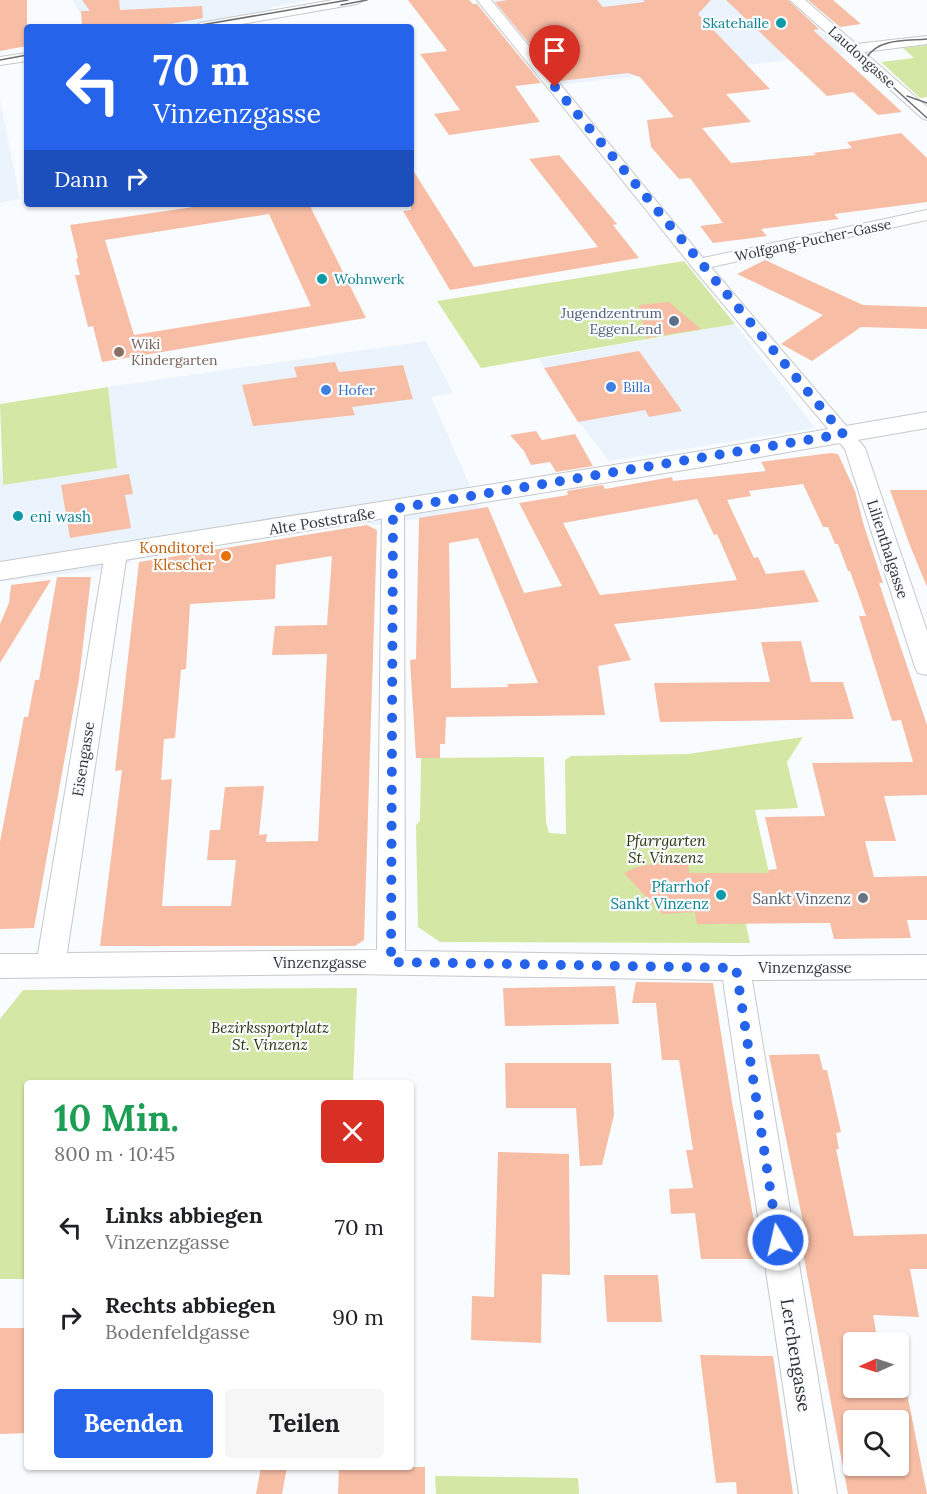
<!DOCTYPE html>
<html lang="de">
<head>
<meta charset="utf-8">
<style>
	:root { --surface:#fff; --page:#f6f6f6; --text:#202124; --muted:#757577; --accent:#2563eb }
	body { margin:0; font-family:Lora,serif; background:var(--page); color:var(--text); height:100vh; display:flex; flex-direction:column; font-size:22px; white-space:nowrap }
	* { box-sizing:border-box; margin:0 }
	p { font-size:20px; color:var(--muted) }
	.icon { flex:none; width:33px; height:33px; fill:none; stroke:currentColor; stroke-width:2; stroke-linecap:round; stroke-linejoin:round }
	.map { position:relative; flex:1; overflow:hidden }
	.panel { position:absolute; left:24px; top:1080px; width:390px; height:390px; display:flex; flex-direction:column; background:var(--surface); border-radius:6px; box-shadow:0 2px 4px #0004 }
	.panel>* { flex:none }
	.guide { position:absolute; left:24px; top:24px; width:390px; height:183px; border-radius:6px; box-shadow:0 2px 4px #0004; background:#2563eb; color:#fff; overflow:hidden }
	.needle { width:39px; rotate:267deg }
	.fabs { position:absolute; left:843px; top:1332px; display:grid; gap:12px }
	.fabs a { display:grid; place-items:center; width:66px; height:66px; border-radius:6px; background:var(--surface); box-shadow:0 2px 4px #0004; font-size:30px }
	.pin { position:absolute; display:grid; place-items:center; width:51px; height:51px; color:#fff; margin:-62px -26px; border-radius:50% 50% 50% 0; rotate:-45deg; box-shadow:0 0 6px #0007 }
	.pin .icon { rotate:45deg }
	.me { position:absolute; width:66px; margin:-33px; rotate:351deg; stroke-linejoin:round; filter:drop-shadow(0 0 4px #0008) }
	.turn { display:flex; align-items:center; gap:21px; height:126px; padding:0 30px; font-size:27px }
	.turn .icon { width:78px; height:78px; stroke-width:2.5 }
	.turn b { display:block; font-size:42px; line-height:51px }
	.then { display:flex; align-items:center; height:57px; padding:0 30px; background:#0003; gap:12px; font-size:22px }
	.round { display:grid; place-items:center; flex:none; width:63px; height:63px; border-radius:6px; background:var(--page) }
	.head { display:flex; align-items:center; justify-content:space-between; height:102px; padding:0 30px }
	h1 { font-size:36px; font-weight:700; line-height:45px; color:#1e9e55 }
	.primary-button { display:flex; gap:12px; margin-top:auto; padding:12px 30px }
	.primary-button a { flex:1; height:69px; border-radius:6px; background:var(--accent); color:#fff; font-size:24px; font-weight:700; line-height:69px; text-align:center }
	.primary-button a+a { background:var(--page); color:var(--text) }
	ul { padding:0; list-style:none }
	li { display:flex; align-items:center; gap:18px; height:90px; padding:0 30px }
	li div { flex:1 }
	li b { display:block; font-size:22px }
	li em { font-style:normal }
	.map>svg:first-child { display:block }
	.built { fill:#ebf3fc }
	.green { fill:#d5e7a4 }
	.building { fill:#f7bda5; fill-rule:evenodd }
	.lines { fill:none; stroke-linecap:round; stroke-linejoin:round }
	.minor-casing { stroke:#c6c8ca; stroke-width:2 }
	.major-casing { stroke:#c6c8ca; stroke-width:2 }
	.minor { fill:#fff; fill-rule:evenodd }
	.major { fill:#fff; fill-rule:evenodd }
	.tram { stroke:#6d6f70; stroke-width:1.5 }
	.route { stroke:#2563eb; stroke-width:10; stroke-dasharray:0 18 }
	.culture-dot { fill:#0f9aa8; stroke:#f9fcfe; stroke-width:2 }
	.service-dot { fill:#5c6f8a; stroke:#f9fcfe; stroke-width:2 }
	.education-dot { fill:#8d6e63; stroke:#f9fcfe; stroke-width:2 }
	.shop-dot { fill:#3f7fe0; stroke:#f9fcfe; stroke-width:2 }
	.food-dot { fill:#e8710a; stroke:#f9fcfe; stroke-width:2 }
	.worship-dot { fill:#6b7280; stroke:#f9fcfe; stroke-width:2 }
	.labels { text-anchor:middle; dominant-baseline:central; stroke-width:4.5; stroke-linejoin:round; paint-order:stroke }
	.far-culture-label { font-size:14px; fill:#0d838f; stroke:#f9fcfe; text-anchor:end }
	.far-street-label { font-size:14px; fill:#333435; stroke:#f9fcfe }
	.far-service-label { font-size:14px; fill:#4e5e75; stroke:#f9fcfe; text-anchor:end }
	.far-education-label { font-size:14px; fill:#785e54; stroke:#f9fcfe; text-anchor:start }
	.far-shop-label { font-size:14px; fill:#366cbe; stroke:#f9fcfe; text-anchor:start }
	.culture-label { font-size:15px; fill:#0d838f; stroke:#f9fcfe; text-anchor:start }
	.street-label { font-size:15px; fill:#333435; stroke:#f9fcfe }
	.food-label { font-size:15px; fill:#c56008; stroke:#f9fcfe; text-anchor:end }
	.park-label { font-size:15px; font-style:italic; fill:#2b340b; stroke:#f9fcfe }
	.worship-label { font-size:15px; fill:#5b616d; stroke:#f9fcfe; text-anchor:end }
	.near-street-label { font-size:18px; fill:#333435; stroke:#f9fcfe }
</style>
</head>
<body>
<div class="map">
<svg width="927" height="1494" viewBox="0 0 927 1494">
	<rect width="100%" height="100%" fill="#f9fcfe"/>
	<!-- built -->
	<path class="built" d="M72 0H310L272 7 278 18 228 27H89Z
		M493 0H785L846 54 563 84Z
		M0 100 20 199 0 203Z
		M735 324 815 428 609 461 570 410 539 359Z
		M426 341 453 393 431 397 480 509 377 525 358 523 133 560 122 567 0 582V463L3 485 116 468 108 387Z"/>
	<!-- green -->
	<path class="green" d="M927 45V97L920 98 881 62 914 58 903 48Z
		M684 261 735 324 481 368 437 301Z
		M108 387 117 468 3 485 0 404Z
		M803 737 787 762 798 808 755 810 769 873 746 924 750 943 440 942 418 927 416 825 420 821 421 758 544 757 546 822 549 833 566 834 565 760 571 756 688 754Z
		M357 988 353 1083H27V1279H0V1019L23 990Z
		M435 1476 578 1478 579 1494H436Z"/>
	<!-- building -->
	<path class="building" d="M0 0H27V46L0 51Z
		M82 0H119L120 10 202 6 203 18 154 27H82L81 11H90Z
		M408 0H469L473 4H477L541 83 515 86 540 122 449 135 434 114 460 110 420 54 447 51Z
		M508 0H597L603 7 645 2 643 0H711L698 14 770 89 726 94 751 122 702 128 731 163 816 155 813 153 852 148 847 142 901 133 927 158V202L834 214 839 219 761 229 767 236 713 243 700 226 723 223 690 178 679 179 651 147 647 120 674 117 640 77 628 73 560 81 495 2Z
		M726 0H788L819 29 813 30 902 112 878 115 853 92 827 96Z
		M808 0H833L861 24 840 27Z
		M559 155 617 224 613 225 639 258 450 290 403 211 411 210V167L474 267 598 247 529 159Z
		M214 204H309L366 318 102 362 93 326 88 327 75 275H80L76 259 78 258 70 225ZM269 214 311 306 134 335 105 240Z
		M765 260 863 305 927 307V329L861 327 812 361 781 344 823 315 737 274Z
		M669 302 701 329 646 338 639 305Z
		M639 351 682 411 649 417 645 410 578 422 544 368Z
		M335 362 339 372 403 365 413 399 352 407 355 415 253 426 242 385 297 377 294 367Z
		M536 431 542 440 575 434 593 466 556 472 550 462 531 465 524 451 510 435Z
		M831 453 838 454 855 491 864 526 883 583H879L927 725V795L884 796 896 841H865L874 877 927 876V920H907L911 938 834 939 830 923 697 924 695 912 662 914 624 873 637 867 675 860H688L689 873H769L768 870 777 869 765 817 825 816 812 763 913 762 901 720 892 721 859 616H866L850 571H848L838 544H835L828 527H823L803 484 749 491 751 496 727 500 754 558 758 557 766 574 804 570 819 602 614 624 631 660 598 666 605 715 446 717 445 744H440V758H416L410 660 416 659 419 518 488 507 524 593 562 586 519 503 568 495 567 491 603 485 605 489 672 477 673 481 766 471 761 462ZM697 499 714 535 717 534 737 580 600 595 563 523ZM478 538 538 683 507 684 508 687 451 688 449 543Z
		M129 474 133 494 125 495 131 528 70 538 61 485Z
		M890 490H927V587L909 543Z
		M367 525 377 530 364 940 355 946H100L122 770 115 771 139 562ZM332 556 327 625 275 626 272 655 327 654 318 841 266 842 267 834 259 835 264 786 225 787 220 830H210L207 860H236L231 906H162L172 779 161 780 164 739 175 738 181 670 186 669 190 604 275 599 276 565Z
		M57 577H91L79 679 34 928 0 929V842L24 717H28L35 680H39Z
		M51 580 0 663V624L9 603 11 585Z
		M801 641 811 682H843L854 719 660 722 654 683 770 682 761 642Z
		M636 982 713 983 732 1102 761 1259H701L695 1213 671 1214 669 1189 693 1188 686 1150H693L679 1060H662L656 1003H632Z
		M615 986 619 1024 505 1026 503 988Z
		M819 1054 823 1070H827L841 1132 836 1133 839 1149H836L854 1236 927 1234V1269H910L919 1317 873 1315 878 1342H854V1388H906L927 1494H848L802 1247H808L769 1055ZM854 1420H898V1466H854Z
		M505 1063H611L614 1115 602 1165 580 1166 576 1108H506Z
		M498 1152 569 1154 570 1275 542 1274 541 1343 471 1340 472 1296 494 1297Z
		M604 1275H658L662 1322H607Z
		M0 1328H27V1433L0 1434Z
		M700 1355 773 1356 793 1494H737L736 1482 716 1483Z
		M261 1467H287L282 1494H256Z
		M339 1467H425V1494H338Z"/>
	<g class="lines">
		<!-- minor casing -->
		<g class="minor-casing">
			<path id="minor" d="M333 0H364L357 4 224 27H193L200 23Z
				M477 0H491L703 258 927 210V220L711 267 865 448 927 631V675L918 673 915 667 845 449 693 268Z
				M790 0H805L856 44 927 36V44L864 52 927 107V120L922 118Z
				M27 53V61L0 65V57Z
				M393 502 401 504 404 509 405 951 736 956 927 955V979L752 980 837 1494H799L723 980 352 974 0 978V954H38L105 553 108 548 116 546 124 548 127 553 67 953 377 950 382 509 385 504Z"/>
		</g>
		<!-- major casing -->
		<g class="major-casing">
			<path id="major" d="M927 412V428L690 469 0 580V562L690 453Z"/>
		</g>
		<!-- minor -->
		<use href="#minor" class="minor"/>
		<!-- major -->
		<use href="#major" class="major"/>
		<!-- tram -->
		<path class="tram" d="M341 5 367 0
			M189 27 348 0
			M927 39C907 41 879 38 867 57L871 67 927 118
			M0 60 27 55
			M907 96 927 103"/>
	</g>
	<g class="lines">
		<!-- route -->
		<path class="route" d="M555 87 843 434 393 509 391 962 736 968 778 1240"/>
	</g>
	<!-- markers -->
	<g class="culture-dot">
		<circle cx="781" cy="23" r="6"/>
		<circle cx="322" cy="279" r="6"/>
		<circle cx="18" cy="516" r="6"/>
		<circle cx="721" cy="895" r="6"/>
	</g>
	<circle class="service-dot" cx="674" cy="321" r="6"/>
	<circle class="education-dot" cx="119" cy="352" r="6"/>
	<g class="shop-dot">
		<circle cx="611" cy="387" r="6"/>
		<circle cx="326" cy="390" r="6"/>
	</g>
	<circle class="food-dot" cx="226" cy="556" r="6"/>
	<circle class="worship-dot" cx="863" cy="898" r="6"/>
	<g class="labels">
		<!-- far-culture labels -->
		<g class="far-culture-label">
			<text x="769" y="23">Skatehalle</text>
			<text x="334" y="279" text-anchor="start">Wohnwerk</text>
		</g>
		<!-- far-street labels -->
		<g class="far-street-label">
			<text transform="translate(862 57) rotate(42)">Laudongasse</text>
			<text transform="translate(813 240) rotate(-12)">Wolfgang-Pucher-Gasse</text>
		</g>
		<!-- far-service labels -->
		<g class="far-service-label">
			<text x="662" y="313">Jugendzentrum<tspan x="662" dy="16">EggenLend</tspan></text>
		</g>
		<!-- far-education labels -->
		<g class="far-education-label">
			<text x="131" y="344">Wiki<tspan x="131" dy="16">Kindergarten</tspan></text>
		</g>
		<!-- far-shop labels -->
		<g class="far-shop-label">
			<text x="623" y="387">Billa</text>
			<text x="338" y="390">Hofer</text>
		</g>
		<!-- culture labels -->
		<g class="culture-label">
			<text x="30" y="516">eni wash</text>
			<text x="709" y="886" text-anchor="end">Pfarrhof<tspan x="709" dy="17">Sankt Vinzenz</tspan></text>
		</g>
		<!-- street labels -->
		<g class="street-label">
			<text transform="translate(322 521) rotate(-9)">Alte Poststraße</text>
			<text transform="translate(888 549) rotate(72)">Lilienthalgasse</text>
			<text transform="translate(83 759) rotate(-81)">Eisengasse</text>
			<text x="320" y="962">Vinzenzgasse</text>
			<text x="805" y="967">Vinzenzgasse</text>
		</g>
		<!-- food labels -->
		<g class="food-label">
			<text x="214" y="547">Konditorei<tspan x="214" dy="17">Klescher</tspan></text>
		</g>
		<!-- park labels -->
		<g class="park-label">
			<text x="666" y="840">Pfarrgarten<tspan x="666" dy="17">St. Vinzenz</tspan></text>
			<text x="270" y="1027">Bezirkssportplatz<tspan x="270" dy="17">St. Vinzenz</tspan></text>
		</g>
		<!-- worship labels -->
		<g class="worship-label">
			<text x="851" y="898">Sankt Vinzenz</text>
		</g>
		<!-- near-street labels -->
		<g class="near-street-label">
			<text transform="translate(796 1355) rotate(81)">Lerchengasse</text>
		</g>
	</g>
</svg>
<div class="fabs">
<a><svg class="needle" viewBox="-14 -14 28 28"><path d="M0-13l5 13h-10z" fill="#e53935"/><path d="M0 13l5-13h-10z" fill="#757577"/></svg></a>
<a><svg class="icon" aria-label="search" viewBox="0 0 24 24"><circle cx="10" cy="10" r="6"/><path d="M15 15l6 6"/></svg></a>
</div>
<div class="pin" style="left:555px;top:87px;background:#d93025"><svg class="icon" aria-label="arrive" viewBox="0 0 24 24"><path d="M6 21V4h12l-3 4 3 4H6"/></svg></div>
<svg class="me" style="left:778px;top:1240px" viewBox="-20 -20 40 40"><circle r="17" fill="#2563eb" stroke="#fff" stroke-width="3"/><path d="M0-11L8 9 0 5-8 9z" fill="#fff"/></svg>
<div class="guide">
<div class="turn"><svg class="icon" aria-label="left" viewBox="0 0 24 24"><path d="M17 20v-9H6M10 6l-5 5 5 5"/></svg><div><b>70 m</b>Vinzenzgasse</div></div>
<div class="then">Dann<svg class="icon" aria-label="right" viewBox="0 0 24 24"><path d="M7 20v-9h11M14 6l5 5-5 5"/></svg></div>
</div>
<section class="panel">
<div class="head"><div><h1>10 Min.</h1><p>800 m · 10:45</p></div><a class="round" style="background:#d93025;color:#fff"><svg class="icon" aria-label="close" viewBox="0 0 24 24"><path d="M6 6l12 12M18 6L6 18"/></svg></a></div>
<ul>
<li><svg class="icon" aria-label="left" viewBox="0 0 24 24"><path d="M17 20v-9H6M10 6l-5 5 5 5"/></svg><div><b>Links abbiegen</b><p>Vinzenzgasse</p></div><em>70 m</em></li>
<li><svg class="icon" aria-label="right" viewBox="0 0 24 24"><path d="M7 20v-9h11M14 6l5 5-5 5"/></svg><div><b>Rechts abbiegen</b><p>Bodenfeldgasse</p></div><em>90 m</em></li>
</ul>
<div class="primary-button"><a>Beenden</a><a>Teilen</a></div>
</section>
</div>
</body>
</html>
